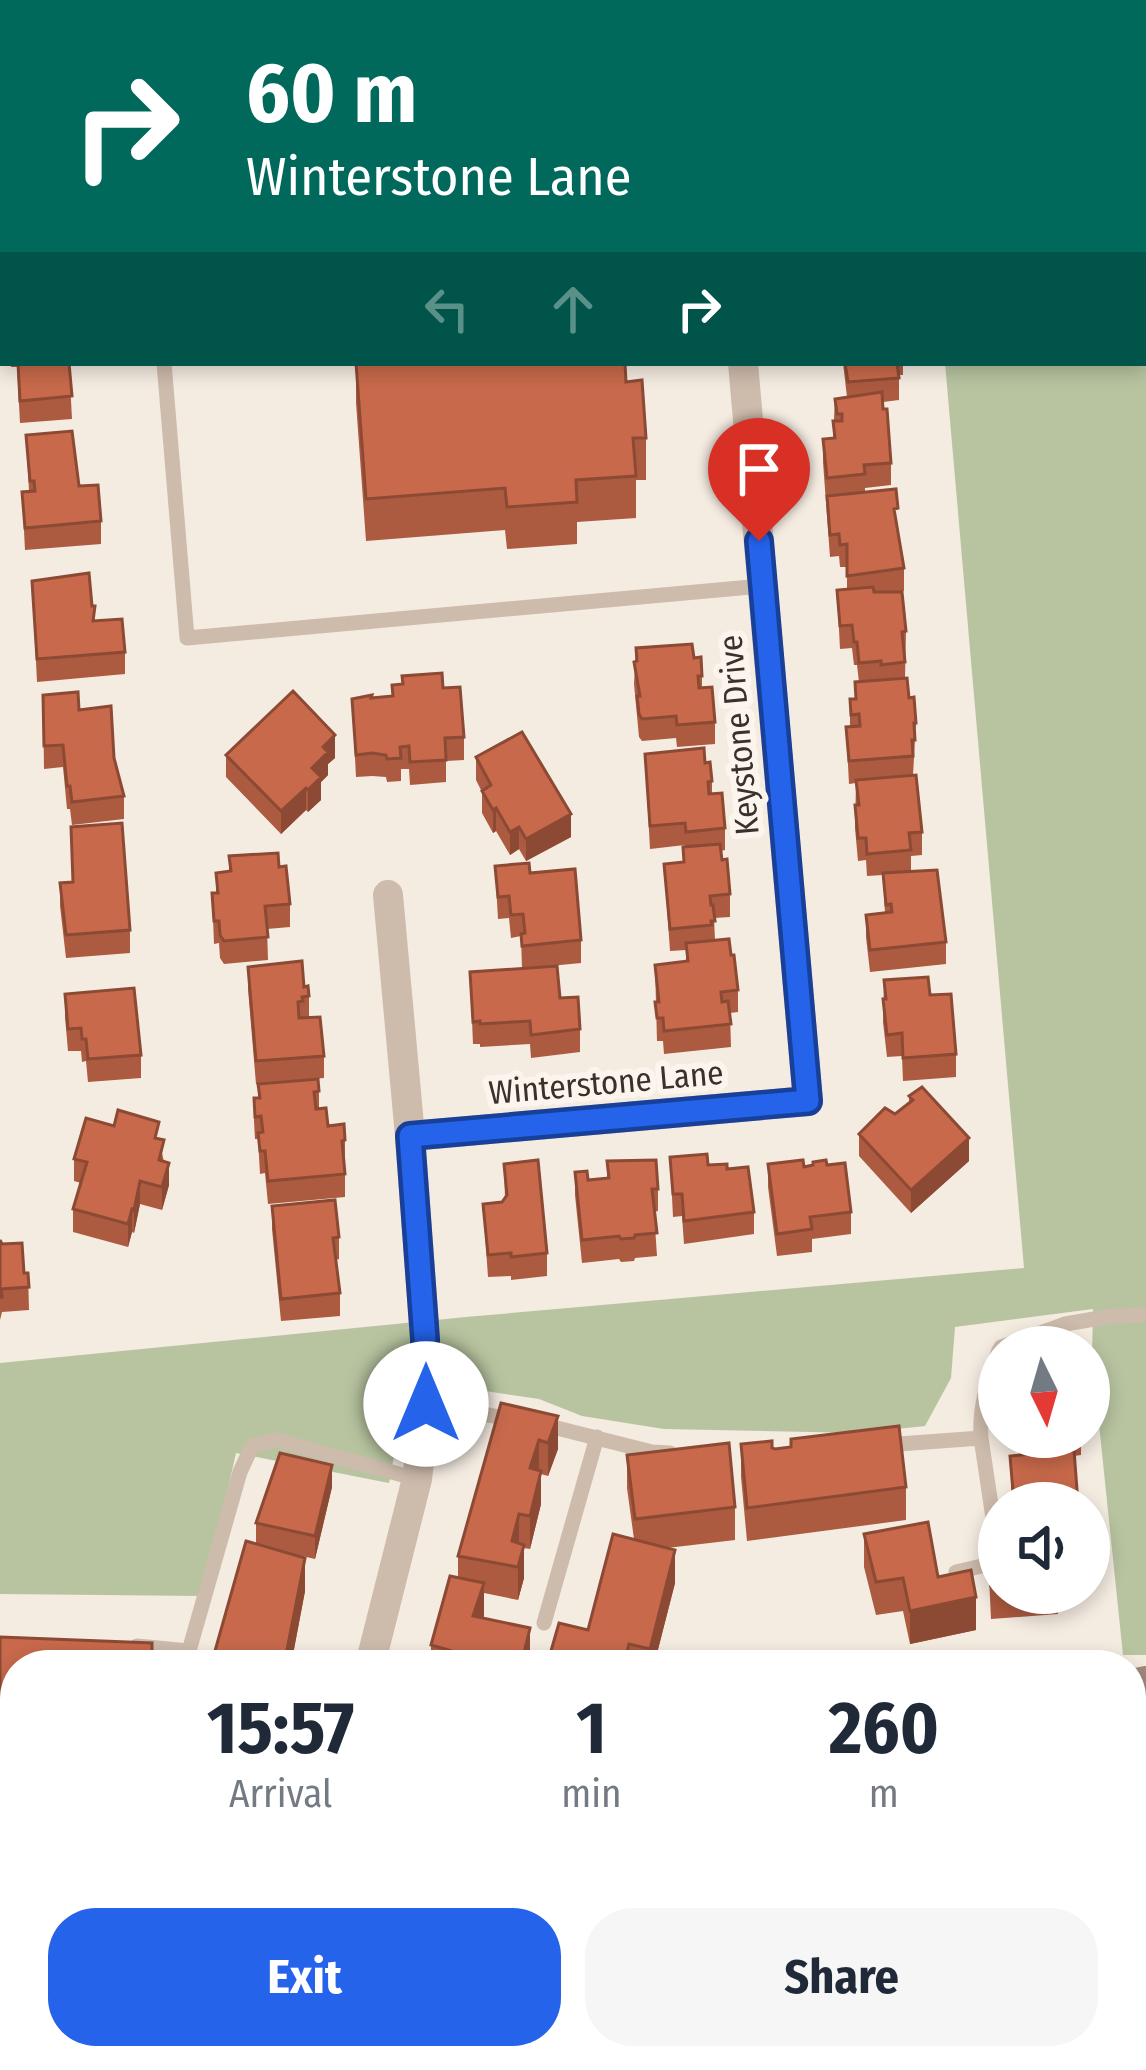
<!DOCTYPE html>
<html lang="en">
<head>
<meta charset="utf-8">
<style>
	:root { --surface:#fff; --page:#f6f6f7; --text:#1f2937; --muted:#747a83; --accent:#2563eb }
	body { margin:0; font-family:"Fira Sans Condensed",sans-serif; background:var(--page); color:var(--text); height:100vh; display:flex; flex-direction:column; font-size:45px; white-space:nowrap }
	* { box-sizing:border-box; margin:0 }
	p { font-size:39px; color:var(--muted) }
	.icon { flex:none; width:66px; height:66px; fill:none; stroke:currentColor; stroke-width:2; stroke-linecap:round; stroke-linejoin:round }
	.map { position:relative; flex:1; overflow:hidden }
	.panel { position:absolute; left:0px; top:1650px; width:1146px; height:420px; display:flex; flex-direction:column; background:var(--surface); border-radius:48px 48px 0 0; box-shadow:0 6px 18px #0003 }
	.panel>* { flex:none }
	.hud { position:absolute; left:0px; top:0px; width:1146px; height:366px; box-shadow:0 6px 18px #0003; background:#00695c; color:#fff; overflow:hidden }
	.needle { width:78px; rotate:175deg }
	.tools { position:absolute; left:978px; top:1326px; display:grid; gap:24px }
	.tools a { display:grid; place-items:center; width:132px; height:132px; border-radius:50%; background:var(--surface); box-shadow:0 6px 18px #0003; font-size:60px }
	.pin { position:absolute; display:grid; place-items:center; width:102px; height:102px; color:#fff; margin:-123px -51px; border-radius:50% 50% 50% 0; rotate:-45deg; box-shadow:0 0 12px #0007 }
	.pin .icon { rotate:45deg }
	.me { position:absolute; width:132px; margin:-66px; rotate:0deg; stroke-linejoin:round; filter:drop-shadow(0 0 9px #0008) }
	.turn { display:flex; align-items:center; gap:42px; height:252px; padding:0 48px; font-size:54px }
	.turn .icon { width:156px; height:156px; stroke-width:2.5 }
	.turn b { display:block; font-size:84px; line-height:102px }
	.lanes { display:flex; align-items:center; height:114px; padding:0 48px; background:#0003; justify-content:center; gap:60px; direction:ltr }
	.lanes .off { opacity:.35 }
	.eta { display:flex; justify-content:space-evenly; align-items:center; height:204px; text-align:center }
	.eta b { font-size:72px; font-weight:700; line-height:84px }
	.primary-button { display:flex; gap:24px; margin-top:auto; padding:24px 48px }
	.primary-button a { flex:1; height:138px; border-radius:48px; background:var(--accent); color:#fff; font-size:48px; font-weight:700; line-height:138px; text-align:center }
	.primary-button a+a { background:var(--page); color:var(--text) }
	.map>svg:first-child { display:block }
	.green { fill:#b8c4a0 }
	.lines { fill:none; stroke-linecap:round; stroke-linejoin:round }
	.lane { stroke:#cdbbac; stroke-width:15 }
	.street { stroke:#cdbbac; stroke-width:30 }
	.secondary { stroke:#a18a7d; stroke-width:30 }
	.wall { fill:#ac5a40 }
	.shaded-wall { fill:#8c4a34 }
	.building { fill:#c8694b; stroke:#8c4a34; stroke-width:3 }
	.route-casing { stroke:#184099; stroke-width:30 }
	.route { stroke:#2563eb; stroke-width:21 }
	.labels { text-anchor:middle; dominant-baseline:central; stroke-width:12; stroke-linejoin:round; paint-order:stroke }
	.street-label { font-size:33px; fill:#3b302b; stroke:#fbf5ee }
</style>
</head>
<body>
<div class="map">
<svg width="1146" height="2070" viewBox="0 0 1146 2070">
	<rect width="100%" height="100%" fill="#f4ebe1"/>
	<!-- green -->
	<path class="green" d="M1143 14 1146 26V1655H1123L1092 1357 1093 1309 955 1327 951 1378 925 1426 860 1433 664 1429 582 1416 539 1399 465 1388 406 1392 389 1483 236 1453 204 1596 0 1594V1363L466 1317 1024 1268 945 363H1143Z
		M1146 1700V1781L1131 1784V1703Z
		M0 1845H15V1916H0Z"/>
	<g class="lines">
		<!-- lane -->
		<path class="lane" d="M164 363 187 638 762 586
			M1001 1347 1065 1324 1112 1316 1146 1315
			M426 1404 517 1420
			M541 1424 652 1452 670 1453
			M981 1438 999 1558
			M885 1445 981 1438C979 1406 988 1380 999 1350
			M956 1572 999 1562
			M544 1623 597 1437
			M137 1646 188 1651
			M185 1665 240 1472 252 1446 276 1440 417 1479"/>
		<!-- street -->
		<path class="street" d="M711 0V3
			M410 1136 808 1101 743 363
			M370 1665 417 1479 426 1404 425 1339 410 1136 388 895"/>
		<!-- secondary -->
		<path class="secondary" d="M1131 1684 1146 1681
			M1131 1801 1146 1798
			M0 1828H15
			M0 1932 15 1933"/>
	</g>
	<!-- wall -->
	<path class="wall" d="M136 0H189V3H136Z
		M0 39H3V154H0Z
		M0 201H3L2 286 0 260Z
		M11 363H69L72 419 20 423 17 367H11Z
		M356 363 626 382 646 438V480H636V518L577 522V544L507 549 505 530 366 541 356 403Z
		M843 363H903V375H899V400L883 402 891 463V485L865 488V492L897 531 904 568V591L895 592 906 631 905 678 916 723 913 775 922 832V855L911 856V871L946 942V964L870 972 866 937V915L885 913 883 875 867 876 866 860 858 861 855 828 856 783 849 784 846 727H850V699H855V682H859L857 665H854L852 648 840 649 837 590 847 589V567H840L839 556 830 557 823 462V439L833 438 835 399 847 397Z
		M26 435 79 486 101 521V544L25 550 22 492 29 491Z
		M32 581 92 606 95 621 125 652V674L37 682Z
		M636 648 694 658 702 676V688L715 722V744L677 747 676 738 642 741 639 737 634 684Z
		M392 685 443 688 464 737V760L446 761V782L410 785 409 769H401V781L387 782 386 777 372 776 356 777 352 699 392 696Z
		M43 695 79 710 114 758 124 796V819L72 825 70 809H67L63 767 44 769Z
		M645 754 705 763 712 781V794L725 828V850L721 851 730 894V917L714 918 715 940 731 955 738 990V1012L730 1013 731 1047 664 1054 663 1041H657L655 965 686 961V950L670 951 664 864 683 862 685 847V845L650 849Z
		M226 755 335 758 328 764V775L321 782V800L308 812 306 810 281 834 226 777Z
		M476 757 571 837 526 861 519 849 510 855 496 831 493 833 482 813V792L476 780Z
		M229 856 279 867 290 904V927L267 929 268 960 224 964 220 958 219 943 214 944 212 893H216V873L229 871Z
		M495 866 530 873 581 940V963L529 968 560 998 580 1029V1052L531 1058 530 1044 480 1047V1044H473L470 972 522 968 521 936 511 938 509 918 498 919Z
		M72 882 130 930V953L66 958 60 906V883Z
		M248 967 304 987 309 996V1018L324 1056V1078L256 1084 248 989Z
		M884 980 930 995 956 1054V1077L903 1081 902 1056 887 1057 883 1022Z
		M65 994 141 1055V1078L88 1082 86 1061 82 1062 81 1051H68L65 1017Z
		M258 1084 319 1091V1109L328 1126 345 1140V1197L268 1204 265 1173 260 1174 258 1139H255L254 1121V1098H258Z
		M909 1096 969 1161 911 1213 859 1156V1134L895 1114 909 1103Z
		M159 1139 169 1185 162 1210 140 1204 134 1233 132 1232 128 1247 73 1232V1209L81 1183 74 1181V1159Z
		M670 1157 727 1169 754 1212V1234L684 1244 682 1216 673 1217Z
		M607 1161 658 1189V1211L654 1212 657 1256 635 1258 634 1261 621 1262 619 1259 582 1263 575 1195V1172L588 1180 607 1178Z
		M504 1164 547 1253V1276L511 1280V1276L488 1277 483 1204 502 1202 505 1198Z
		M768 1164 804 1167 827 1165 851 1212V1234L812 1239V1252L777 1256 768 1187Z
		M272 1206 339 1237V1259L336 1260 340 1293V1316L281 1321 272 1229Z
		M0 1240 2 1244 24 1273H28L29 1310 2 1312 0 1320Z
		M501 1403 558 1449 548 1476 541 1474V1504L530 1549 524 1548V1578L518 1600 484 1593 483 1618 530 1661 529 1665H431V1645L458 1578V1556Z
		M1018 1437H1081V1455L1074 1456 1078 1503H1012L1010 1456 1019 1455Z
		M741 1444 772 1448 906 1487V1520L747 1541 741 1477Z
		M627 1455 735 1507V1540L667 1548 675 1583 654 1665H549V1658L588 1630 634 1539 627 1488Z
		M332 1487 315 1559 281 1551 305 1591 291 1665H211L256 1544V1523Z
		M864 1534 938 1577 976 1630 910 1644 903 1611 876 1615 864 1567Z
		M988 1557H999V1593H1058V1614L991 1619Z
		M0 1637 15 1665V1736L0 1735Z"/>
	<!-- shaded-wall -->
	<path class="shaded-wall" d="M335 735V758L328 764V775L321 782V800L308 812V790L312 768 323 747Z
		M306 788V810L281 834V811Z
		M496 808V831L493 833V810Z
		M571 814V837L526 861V839Z
		M519 827V849L510 855V832Z
		M969 1138V1161L911 1213V1190Z
		M169 1163V1185L162 1210V1187Z
		M140 1181V1204L134 1233V1210Z
		M132 1209V1232L128 1247V1224Z
		M558 1416V1449L548 1476V1443Z
		M539 1440V1473L530 1468Z
		M332 1465V1487L315 1559V1536Z
		M541 1471V1504L530 1549V1516Z
		M519 1514V1547L512 1541Z
		M524 1545V1578L518 1600V1567Z
		M675 1550V1583L654 1665H650V1649Z
		M305 1558V1591L291 1665H284Z
		M484 1583V1616L473 1649V1616Z
		M976 1597V1630L910 1644V1611Z
		M530 1628V1661L529 1665H521Z"/>
	<!-- building -->
	<path class="building" d="M615 0H623L624 3H581Z
		M806 0H858L859 3H806Z
		M0 39H3V131L0 132Z
		M0 201H3L2 264 0 238V227H2Z
		M18 363H69L72 396 20 401Z
		M356 363H625L626 382 642 380 646 438H633L636 476 576 480 577 502 507 507 505 488 366 499Z
		M845 363H897L899 378 848 382Z
		M882 392 883 409H887L891 463 864 465 865 474 827 478 823 439 835 438 833 421H842V414H837L835 399Z
		M72 431 79 486 98 485 101 521 25 528 22 492 35 491 34 481H30L26 435Z
		M896 489 898 508 894 509 904 568 847 576V544L840 545 839 534 830 535 827 496Z
		M89 573 92 606H95L93 621 122 619 125 652 37 659 32 581Z
		M873 587 874 592H902L906 631 902 632 905 662 881 665V661L859 663 857 642H854L852 625 840 626 837 590Z
		M692 644 694 658 701 657 702 676H698L699 688 712 687 715 722 677 725 676 716 642 719 639 714 637 696H640L634 662 637 661 636 648Z
		M442 673 443 688 460 687 464 737 445 738 446 760 410 762 409 746 400 747 401 758 387 759 386 755 372 753 356 755 352 699 372 695 371 698 393 696 392 685 403 684 402 676Z
		M907 678 909 698 914 697 916 723H914L915 740H912L913 756 849 761 846 727 860 726 859 714 851 715 850 699H856L855 682Z
		M293 691 335 735 323 747 328 752 312 768 321 777 308 790 306 788 281 811 226 755Z
		M78 692 79 710 111 706 114 758 124 796 72 802 70 786H67L63 745 44 746 43 695Z
		M522 732 571 814 526 839 519 827 510 832 496 808 493 810 482 791 491 785 476 757Z
		M704 748 705 763 710 762 712 781 708 782 709 794 722 793 725 828 686 832 685 823 650 826 645 754Z
		M916 775 922 832 909 833 911 850 867 854 866 838H858L855 805H859L856 780Z
		M122 823 130 930 66 935 60 883 73 882 71 827Z
		M720 844 722 860 727 859 730 894 710 896 711 905H713L715 921H711L712 925 670 929 664 864 684 862 683 847Z
		M278 853 279 867 286 866 290 904 265 906 268 937 224 941 220 935 219 921H214L212 893H218L216 873 231 871 229 856Z
		M529 863 530 873 575 869 581 940 522 946 521 934 525 933 523 914 511 915 509 896 498 897 495 866Z
		M937 870 946 942 870 950 866 915 892 912 891 904 886 905 883 873Z
		M729 939 731 955H734L738 990 721 992 722 1002 728 1001 731 1024 664 1031 663 1018H657L655 1002H659L655 965 688 961 686 943Z
		M302 961 304 987 308 986 309 996 302 997 303 1001 298 1002 299 1018 320 1017 324 1056 256 1061 248 967Z
		M557 966 560 998 578 997 580 1029 531 1035 530 1021 480 1024V1021L473 1022 470 972Z
		M928 977 930 995 951 994 956 1054 903 1058 902 1033 887 1035 883 999H886L884 980Z
		M134 988 141 1055 88 1059 86 1039H82L81 1028 68 1029 65 994Z
		M318 1079 319 1091 314 1092 316 1109 326 1108 328 1126 344 1124 345 1140 342 1141 345 1174 268 1181 265 1151H260L258 1133 263 1132 261 1116 255 1117 254 1098H260L258 1084Z
		M922 1087 969 1138 911 1190 859 1134 885 1108 895 1114 913 1100 909 1096Z
		M118 1110 159 1122 155 1138 164 1140 159 1160 169 1163 162 1187 140 1181 134 1210 132 1209 128 1224 73 1209 87 1162 74 1159 86 1118 114 1126Z
		M707 1154 708 1165 727 1164V1169L748 1167 754 1212 684 1221 682 1194H673L670 1157Z
		M538 1160 547 1253 511 1257V1253L488 1255 483 1204 502 1202 507 1195 504 1164Z
		M656 1160 658 1189H652L657 1233 635 1235 634 1238 621 1239 619 1236 582 1240 575 1172 587 1171 588 1180 609 1178 607 1161Z
		M803 1160 804 1167 813 1165V1162L826 1160 827 1165 845 1163 851 1212 810 1217 812 1229 777 1234 768 1164Z
		M335 1200 339 1237 333 1238 340 1293 281 1299 272 1206Z
		M0 1240 2 1244 22 1243 24 1273H28L29 1287 1 1289 2 1297H0Z
		M1073 1343V1347H1011Z
		M501 1403 558 1416 548 1443 539 1440 530 1468 541 1471 530 1516 519 1514 512 1541 524 1545 518 1567 458 1556Z
		M899 1426 906 1487 747 1508 741 1444 772 1441V1448L775 1449 791 1447V1439Z
		M729 1443 735 1507 635 1519 627 1455Z
		M1074 1450 1078 1503H1014L1010 1456Z
		M280 1453 332 1465 315 1536 256 1523Z
		M928 1522 938 1577 971 1570 976 1597 910 1611 903 1578 876 1582 864 1534Z
		M613 1534 675 1550 650 1649 629 1644 624 1665H568L569 1663 549 1658 559 1623 588 1630Z
		M246 1541 305 1558 284 1665H211Z
		M988 1557H999V1586H991Z
		M450 1576 484 1583 473 1616 530 1628 521 1665H462L463 1654 431 1645Z
		M0 1637 152 1643V1665H15V1703L0 1702Z"/>
	<g class="lines">
		<!-- route casing -->
		<g class="route-casing">
			<path id="route" d="M426 1404 425 1339 410 1136 808 1101 759 541"/>
		</g>
		<!-- route -->
		<use href="#route" class="route"/>
	</g>
	<g class="labels">
		<!-- street labels -->
		<g class="street-label">
			<text transform="translate(739 735) rotate(-95)">Keystone Drive</text>
			<text transform="translate(606 1083) rotate(-5)">Winterstone Lane</text>
		</g>
	</g>
</svg>
<div class="tools">
<a><svg class="needle" viewBox="-14 -14 28 28"><path d="M0-13l5 13h-10z" fill="#e53935"/><path d="M0 13l5-13h-10z" fill="#747a83"/></svg></a>
<a><svg class="icon" aria-label="sound" viewBox="0 0 24 24"><path d="M4 9h4l5-4v14l-5-4H4zM17 9q2 3 0 6"/></svg></a>
</div>
<div class="pin" style="left:759px;top:541px;background:#d93025"><svg class="icon" aria-label="arrive" viewBox="0 0 24 24"><path d="M6 21V4h12l-3 4 3 4H6"/></svg></div>
<svg class="me" style="left:426px;top:1404px" viewBox="-20 -20 40 40"><circle r="19" fill="#fff"/><path d="M0-13L10 11 0 6-10 11z" fill="#2563eb"/></svg>
<div class="hud">
<div class="turn"><svg class="icon" aria-label="right" viewBox="0 0 24 24"><path d="M7 20v-9h11M14 6l5 5-5 5"/></svg><div><b>60 m</b>Winterstone Lane</div></div>
<div class="lanes"><svg class="icon off" aria-label="left" viewBox="0 0 24 24"><path d="M17 20v-9H6M10 6l-5 5 5 5"/></svg><svg class="icon off" aria-label="ahead" viewBox="0 0 24 24"><path d="M12 20V5M6 11l6-6 6 6"/></svg><svg class="icon" aria-label="right" viewBox="0 0 24 24"><path d="M7 20v-9h11M14 6l5 5-5 5"/></svg></div>
</div>
<section class="panel">
<div class="eta">
<div><b>15:57</b><p>Arrival</p></div>
<div><b>1</b><p>min</p></div>
<div><b>260</b><p>m</p></div>
</div>
<div class="primary-button"><a>Exit</a><a>Share</a></div>
</section>
</div>
</body>
</html>
